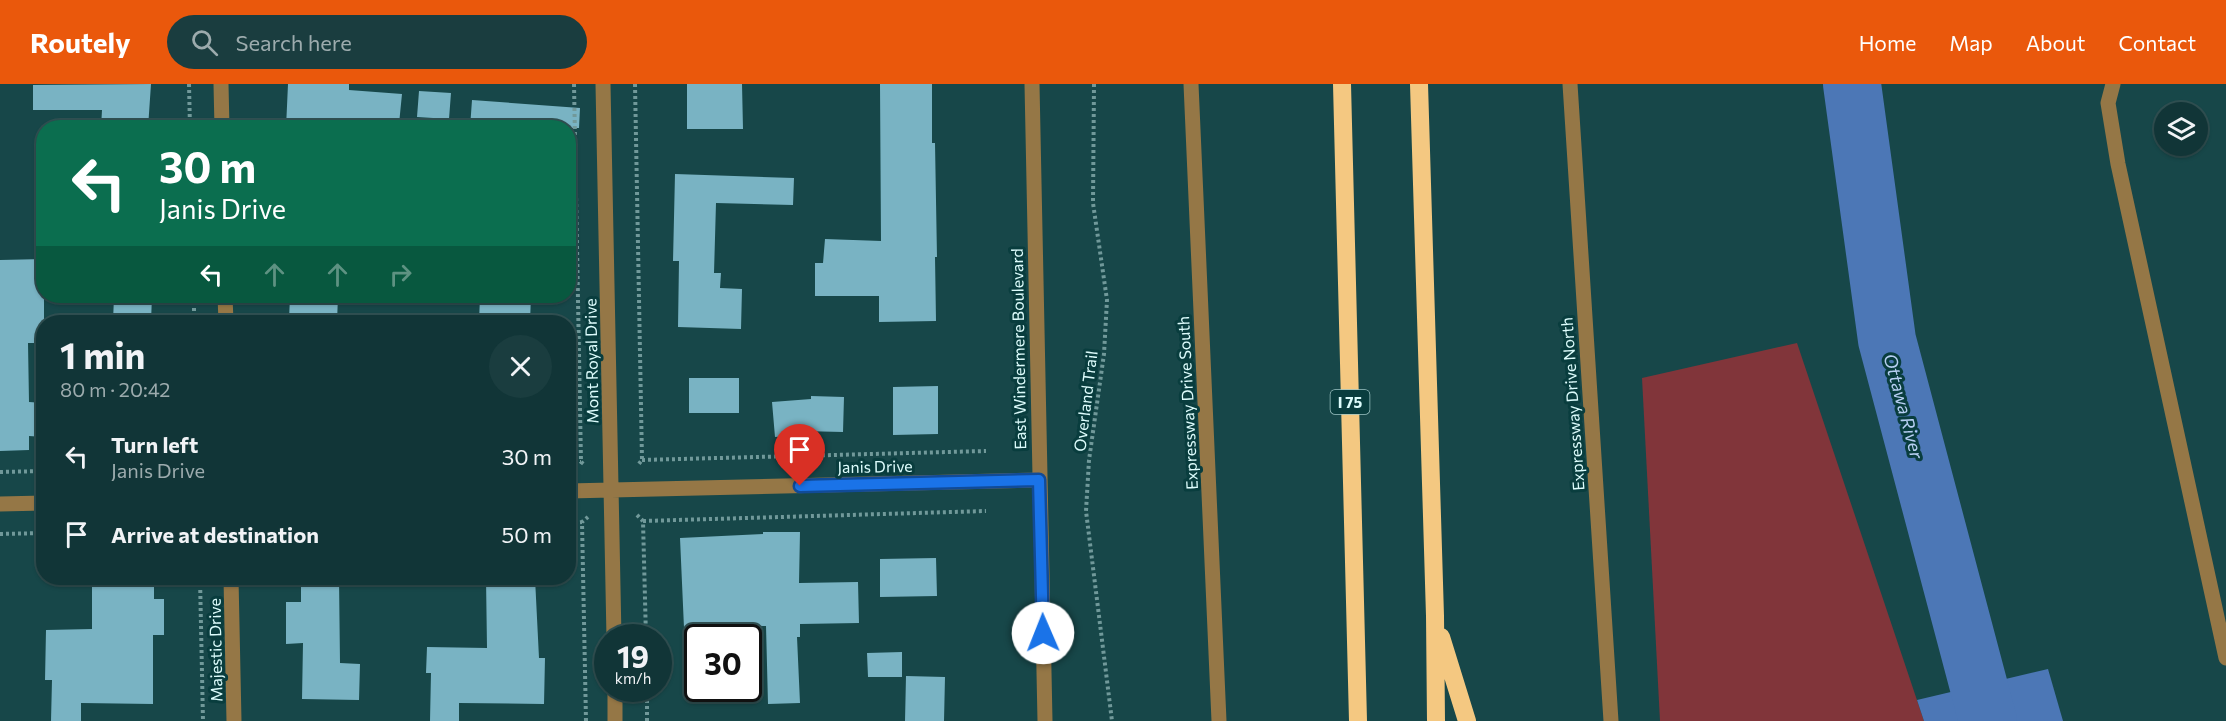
<!DOCTYPE html>
<html lang="en">
<head>
<meta charset="utf-8">
<style>
	:root { --surface:#113537; --page:#1a3d3f; --text:#f1f3f6; --muted:#9cabad; --line:#305052; --accent:#ea580c }
	body { margin:0; font-family:Commissioner,sans-serif; background:var(--page); color:var(--text); height:100vh; display:flex; flex-direction:column; font-size:22px; white-space:nowrap }
	* { box-sizing:border-box; margin:0 }
	p { font-size:20px; color:var(--muted) }
	.icon { flex:none; width:33px; height:33px; fill:none; stroke:currentColor; stroke-width:2; stroke-linecap:round; stroke-linejoin:round }
	.map { position:relative; flex:1; overflow:hidden }
	.sheet { position:absolute; left:36px; top:231px; width:540px; height:270px; display:flex; flex-direction:column; background:var(--surface); border-radius:24px; box-shadow:0 2px 4px #0004,0 0 0 2px var(--line) }
	.sheet>* { flex:none }
	.hud { position:absolute; left:36px; top:36px; width:540px; height:183px; border-radius:24px; box-shadow:0 2px 4px #0004,0 0 0 2px var(--line); background:#0b6e4f; color:#fff; overflow:hidden }
	.fabs { position:absolute; left:2154px; top:18px; display:grid; gap:12px }
	.fabs a { display:grid; place-items:center; width:54px; height:54px; border-radius:50%; background:var(--surface); box-shadow:0 2px 4px #0004,0 0 0 2px var(--line); font-size:30px }
	.speed { position:absolute; left:594px; top:540px; display:flex; gap:12px; font-size:30px; font-weight:700; text-align:center }
	.speed>* { display:grid; place-content:center; width:78px; height:78px; border-radius:50%; background:var(--surface); box-shadow:0 2px 4px #0004,0 0 0 2px var(--line); line-height:1 }
	.speed small { font-size:15px; font-weight:400 }
	.speed .limit { border:3px solid #111; border-radius:9px; background:#fff; color:#111 }
	.pin { position:absolute; display:grid; place-items:center; width:51px; height:51px; color:#fff; margin:-62px -26px; border-radius:50% 50% 50% 0; rotate:-45deg; box-shadow:0 0 6px #0007 }
	.pin .icon { rotate:45deg }
	.me { position:absolute; width:66px; margin:-33px; rotate:359deg; stroke-linejoin:round; filter:drop-shadow(0 0 4px #0008) }
	.turn { display:flex; align-items:center; gap:21px; height:126px; padding:0 24px; font-size:27px }
	.turn .icon { width:78px; height:78px; stroke-width:2.5 }
	.turn b { display:block; font-size:42px; line-height:51px }
	.lanes { display:flex; align-items:center; height:57px; padding:0 24px; background:#0003; justify-content:center; gap:30px; direction:ltr }
	.lanes .off { opacity:.35 }
	.round { display:grid; place-items:center; flex:none; width:63px; height:63px; border-radius:32px; background:var(--page) }
	.overview { display:flex; align-items:center; justify-content:space-between; height:102px; padding:0 24px }
	h1 { font-size:36px; font-weight:700; line-height:45px }
	ul { padding:0; list-style:none }
	li { display:flex; align-items:center; gap:18px; height:78px; padding:0 24px }
	li div { flex:1 }
	li b { display:block; font-size:22px }
	li em { font-style:normal }
	header { display:flex; align-items:center; gap:36px; box-sizing:border-box; height:84px; padding:0 30px; background:var(--accent); color:#fff }
	header strong { font-size:28px }
	nav { display:flex; gap:33px; margin-inline-start:auto; font-size:21px }
	.search { width:420px; height:54px; background:var(--page); display:flex; align-items:center; gap:15px; box-sizing:border-box; padding:0 21px; border-radius:33px; color:var(--muted); font-size:22px }
	.map>svg:first-child { display:block }
	.green { fill:#81353a }
	.water { fill:#4c77b6 }
	.lines { fill:none; stroke-linecap:round; stroke-linejoin:round }
	.river { stroke:#4c77b6; stroke-width:58 }
	.building { fill:#79b3c3 }
	.path { stroke:#71999a; stroke-width:4; stroke-dasharray:3 3; stroke-linecap:butt }
	.minor { stroke:#957746; stroke-width:15 }
	.highway { stroke:#f4c881; stroke-width:18 }
	.route-casing { stroke:#114b97; stroke-width:15 }
	.route { stroke:#1a73e8; stroke-width:10 }
	.labels { text-anchor:middle; dominant-baseline:central; stroke-width:6; stroke-linejoin:round; paint-order:stroke }
	.shield { fill:#093d3e; stroke:#9dc3c3; stroke-width:1.5 }
	.shield-label { font-size:15px; font-weight:bold; fill:#ddfcfc }
	.street-label { font-size:16px; fill:#ddfcfc; stroke:#093d3e }
	.water-label { font-size:18px; font-style:italic; fill:#b7cff3; stroke:#093d3e }
</style>
</head>
<body>
<header>
<strong>Routely</strong>
<div class="search"><svg class="icon" aria-label="search" viewBox="0 0 24 24"><circle cx="10" cy="10" r="6"/><path d="M15 15l6 6"/></svg>Search here</div>
<nav><a>Home</a><a>Map</a><a>About</a><a>Contact</a></nav>
</header>
<div class="map">
<svg width="2226" height="637" viewBox="0 0 2226 637">
	<rect width="100%" height="100%" fill="#174749"/>
	<!-- green -->
	<path class="green" d="M1797 259 1924 637H1660L1642 294Z"/>
	<!-- water -->
	<path class="water" d="M2048 585 2063 637H1924L1917 616Z"/>
	<g class="lines">
		<!-- river -->
		<path class="river" d="M1852 0 1887 256 1988 637"/>
	</g>
	<!-- building -->
	<path class="building" d="M151 0 148 44H101L102 26H33V1Z
		M288 0H349V6L402 10 399 40 351 37V44H286Z
		M687 0H742L743 45H687Z
		M880 0H932V59H935L937 173H935L936 237 879 238V212H815V179H823L825 155 881 157Z
		M419 7 451 9 449 35 417 33Z
		M472 16 580 24 579 44H470Z
		M675 90 794 94 793 121 716 119 714 189H721L720 204 742 205 741 245 678 243 679 177H673Z
		M44 175V259H28L29 318 44 319V353L29 352V366L0 367V176Z
		M114 212H152L151 238H113Z
		M290 212H338L337 238 289 236Z
		M480 212H531L530 238H479Z
		M689 294H739V329H689Z
		M938 302V350L893 351V303Z
		M811 312 844 313 843 348 801 347V351L775 353 772 318 811 315Z
		M763 448H800L799 499 858 498 859 539 800 540V553H797L800 619 768 620 766 542 684 544 680 454 763 450Z
		M936 474 937 512 880 513V475Z
		M92 494H154V515H164V551H153V620L81 619V637H51L52 596H45L46 546 92 545Z
		M301 494H339L340 579 360 580 359 616 302 615 303 559 286 560V518H301Z
		M486 494H535L539 574H545L544 620 459 619V637H430L431 589H426L427 563 487 564Z
		M902 568V593H868L867 569Z
		M906 592 945 593 944 637H905Z"/>
	<g class="lines">
		<!-- path -->
		<path class="path" d="M189 0 190 44
			M574 0 581 378 585 381
			M635 0 642 376 638 381
			M1094 0 1093 119 1107 216 1104 270 1089 376 1086 427 1112 637
			M194 212V238
			M642 376 986 367
			M568 378H581
			M0 388 44 387
			M637 431 643 437 646 554
			M643 437 986 427
			M568 439 582 438
			M0 450 44 449
			M200 494 203 637
			M647 604V637
			M586 637 582 438 588 433"/>
		<!-- minor -->
		<path class="minor" d="M221 0 222 44
			M603 0 614 554
			M1032 0 1045 637
			M1191 0 1219 637
			M1570 0 1611 637
			M2113 0 2108 19 2118 80 2226 574
			M225 212 226 238
			M568 407 1039 396
			M0 420 44 419
			M231 494 234 637
			M615 604V637"/>
		<!-- highway -->
		<path class="highway" d="M1342 0 1358 637
			M1419 0 1435 532 1436 637
			M1441 553 1467 637"/>
	</g>
	<g class="lines">
		<!-- route casing -->
		<g class="route-casing">
			<path id="route" d="M800 402 1039 396 1043 549"/>
		</g>
		<!-- route -->
		<use href="#route" class="route"/>
	</g>
	<g class="labels">
		<!-- shield labels -->
		<rect class="shield" x="1330.5" y="306" width="39" height="24" rx="4.5"/>
		<g class="shield-label">
			<text x="1350" y="318">I 75</text>
		</g>
		<!-- street labels -->
		<g class="street-label">
			<text transform="translate(1018 265) rotate(-91)">East Windermere Boulevard</text>
			<text transform="translate(591 277) rotate(-91)">Mont Royal Drive</text>
			<text transform="translate(1085 317) rotate(-83)">Overland Trail</text>
			<text transform="translate(1187 319) rotate(-93)">Expressway Drive South</text>
			<text transform="translate(1572 320) rotate(-94)">Expressway Drive North</text>
			<text transform="translate(875 382) rotate(-1)">Janis Drive</text>
			<text transform="translate(215 566) rotate(-91)">Majestic Drive</text>
		</g>
		<!-- water labels -->
		<g class="water-label">
			<text transform="translate(1904 322) rotate(75)">Ottawa River</text>
		</g>
	</g>
</svg>
<div class="fabs">
<a><svg class="icon" aria-label="layers" viewBox="0 0 24 24"><path d="M12 4l9 5-9 5-9-5zM3 14l9 5 9-5"/></svg></a>
</div>
<div class="speed"><div>19<small>km/h</small></div><div class="limit">30</div></div>
<div class="pin" style="left:800px;top:402px;background:#d93025"><svg class="icon" aria-label="arrive" viewBox="0 0 24 24"><path d="M6 21V4h12l-3 4 3 4H6"/></svg></div>
<svg class="me" style="left:1043px;top:549px" viewBox="-20 -20 40 40"><circle r="19" fill="#fff"/><path d="M0-13L10 11 0 6-10 11z" fill="#1a73e8"/></svg>
<div class="hud">
<div class="turn"><svg class="icon" aria-label="left" viewBox="0 0 24 24"><path d="M17 20v-9H6M10 6l-5 5 5 5"/></svg><div><b>30 m</b>Janis Drive</div></div>
<div class="lanes"><svg class="icon" aria-label="left" viewBox="0 0 24 24"><path d="M17 20v-9H6M10 6l-5 5 5 5"/></svg><svg class="icon off" aria-label="ahead" viewBox="0 0 24 24"><path d="M12 20V5M6 11l6-6 6 6"/></svg><svg class="icon off" aria-label="ahead" viewBox="0 0 24 24"><path d="M12 20V5M6 11l6-6 6 6"/></svg><svg class="icon off" aria-label="right" viewBox="0 0 24 24"><path d="M7 20v-9h11M14 6l5 5-5 5"/></svg></div>
</div>
<section class="sheet">
<div class="overview"><div><h1>1 min</h1><p>80 m · 20:42</p></div><a class="round"><svg class="icon" aria-label="close" viewBox="0 0 24 24"><path d="M6 6l12 12M18 6L6 18"/></svg></a></div>
<ul>
<li><svg class="icon" aria-label="left" viewBox="0 0 24 24"><path d="M17 20v-9H6M10 6l-5 5 5 5"/></svg><div><b>Turn left</b><p>Janis Drive</p></div><em>30 m</em></li>
<li><svg class="icon" aria-label="arrive" viewBox="0 0 24 24"><path d="M6 21V4h12l-3 4 3 4H6"/></svg><div><b>Arrive at destination</b></div><em>50 m</em></li>
</ul>
</section>
</div>
</body>
</html>
